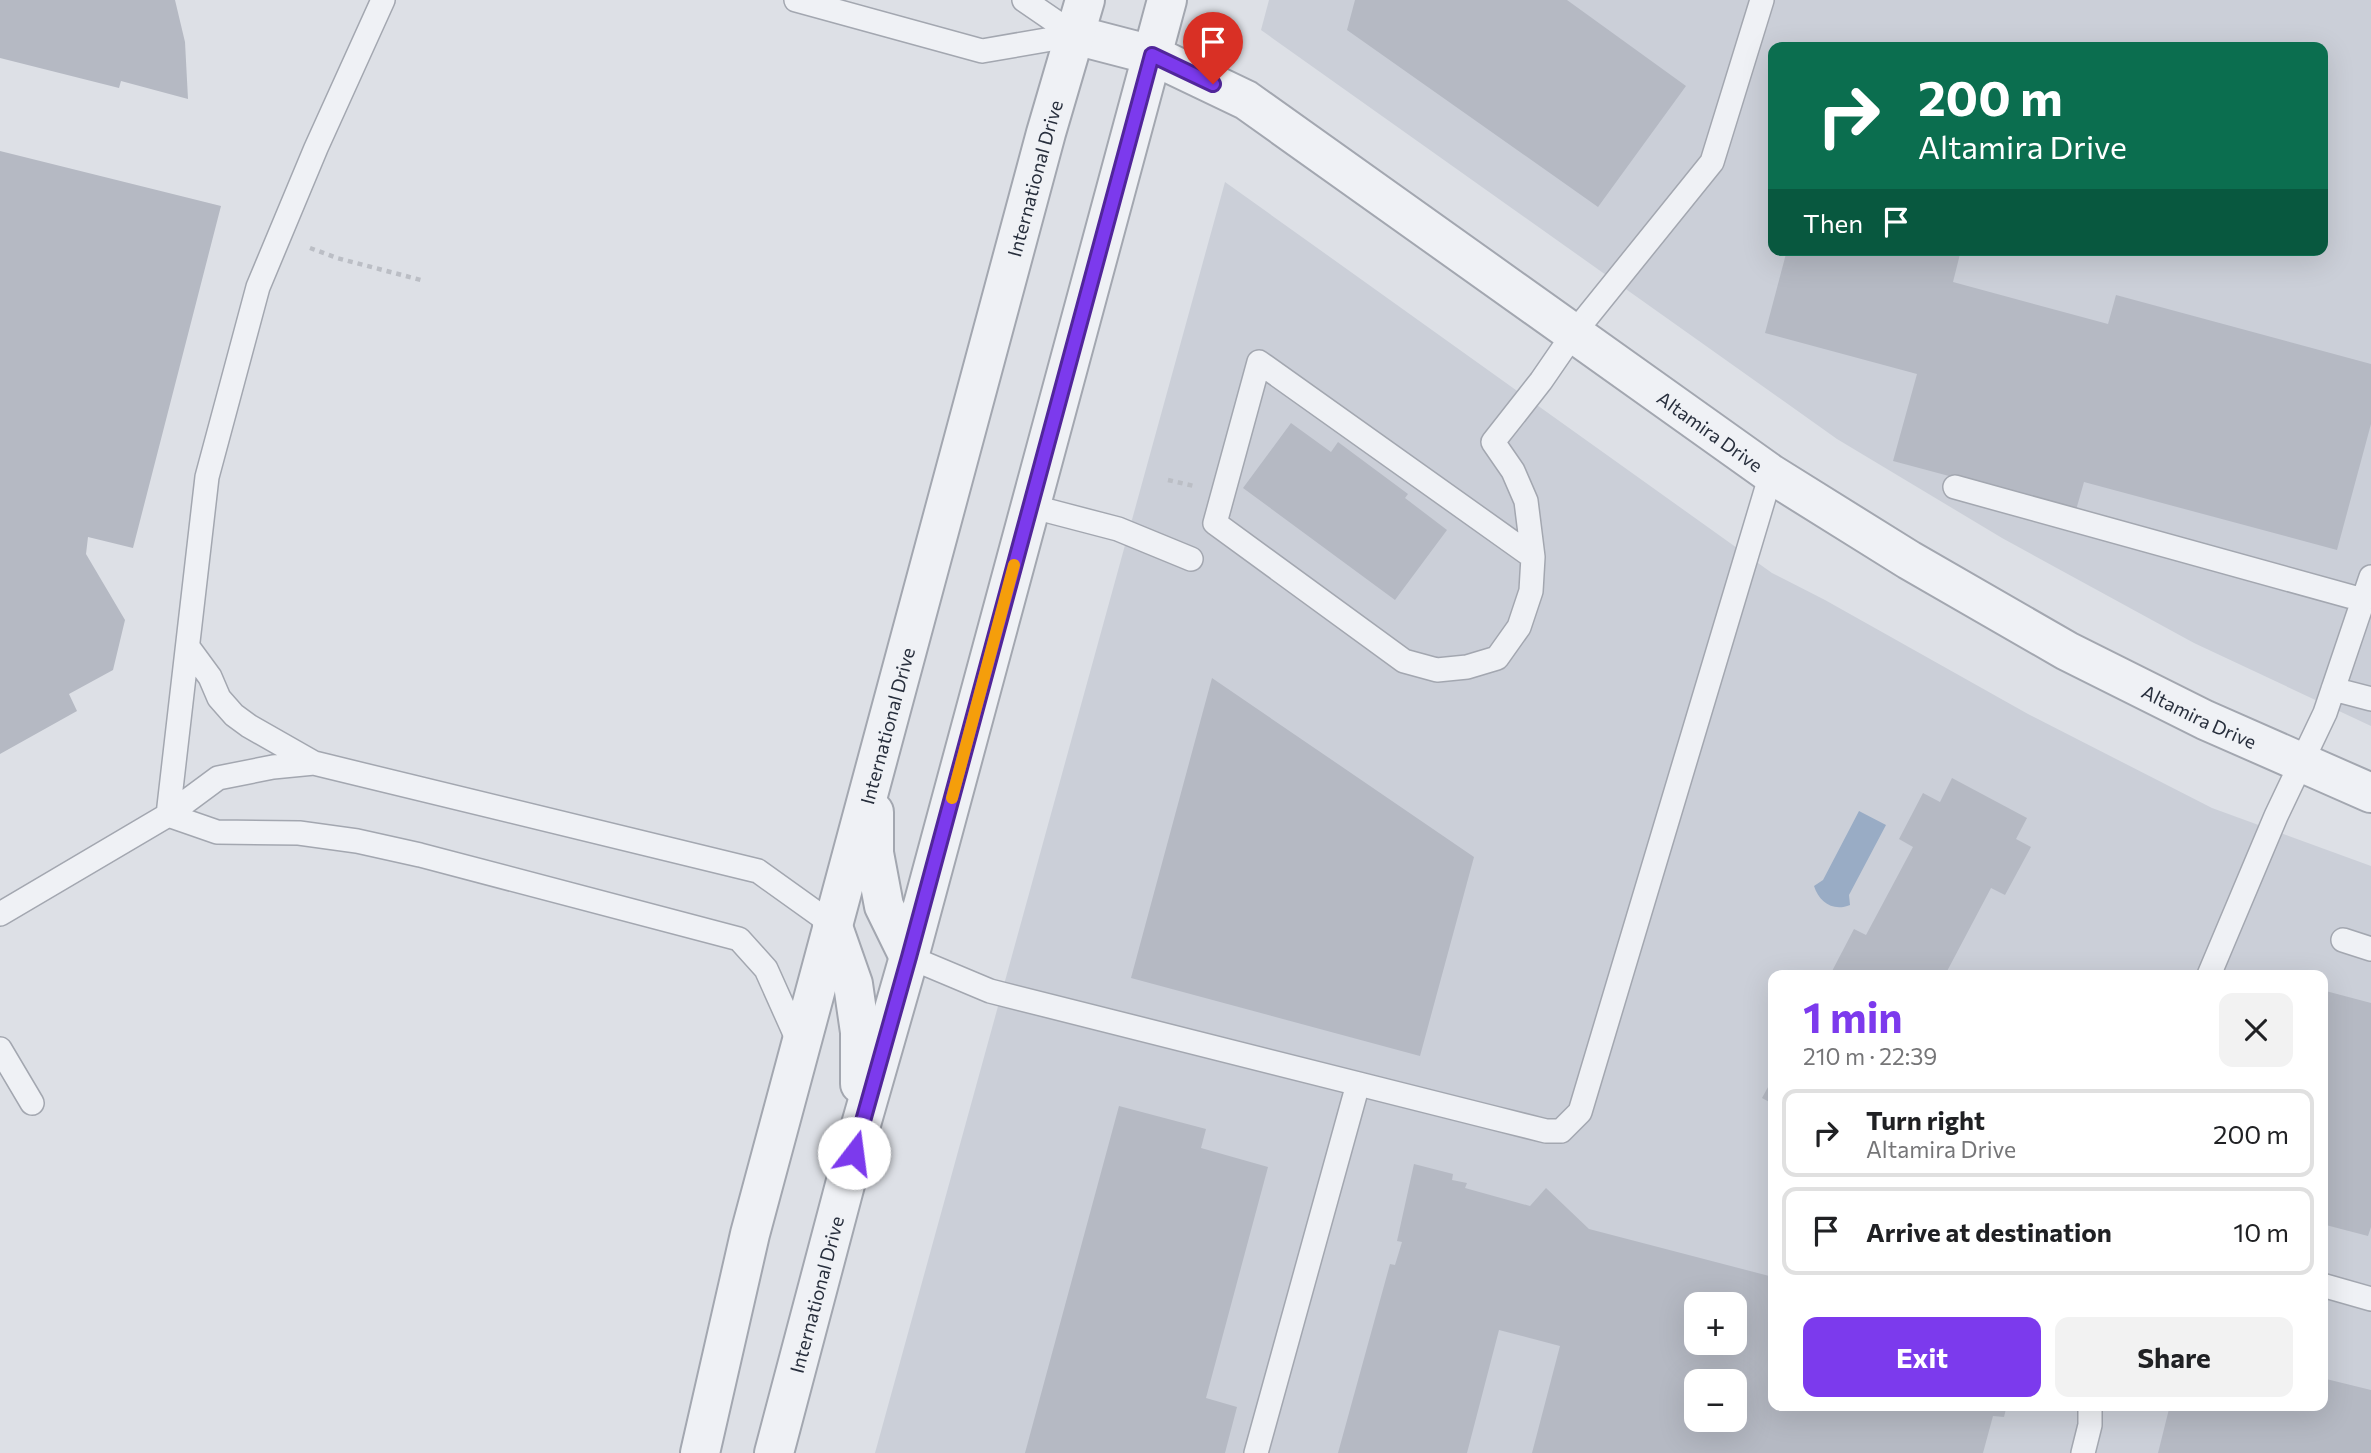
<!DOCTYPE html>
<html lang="en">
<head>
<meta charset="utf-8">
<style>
	:root { --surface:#fff; --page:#f2f2f2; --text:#202124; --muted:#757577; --line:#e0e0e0; --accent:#7c3aed }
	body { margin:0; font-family:Commissioner,sans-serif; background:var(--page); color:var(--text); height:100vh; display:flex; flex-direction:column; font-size:26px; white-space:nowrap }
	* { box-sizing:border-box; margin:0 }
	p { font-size:23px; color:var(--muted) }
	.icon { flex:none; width:38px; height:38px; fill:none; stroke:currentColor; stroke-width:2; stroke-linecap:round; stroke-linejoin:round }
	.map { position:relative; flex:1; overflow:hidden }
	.sheet { position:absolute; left:1768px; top:970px; width:560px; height:441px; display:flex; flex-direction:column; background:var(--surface); border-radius:14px; box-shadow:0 7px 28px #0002 }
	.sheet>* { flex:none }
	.guide { position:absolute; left:1768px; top:42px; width:560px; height:214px; border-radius:14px; box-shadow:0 7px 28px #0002; background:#0b6e4f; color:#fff; overflow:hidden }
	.controls { position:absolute; left:1684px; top:1292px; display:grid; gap:14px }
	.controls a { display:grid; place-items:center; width:63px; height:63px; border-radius:14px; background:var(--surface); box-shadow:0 7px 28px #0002; font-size:35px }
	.pin { position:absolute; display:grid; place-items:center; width:60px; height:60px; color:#fff; margin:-72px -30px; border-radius:50% 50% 50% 0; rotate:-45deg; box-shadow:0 0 7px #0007 }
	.pin .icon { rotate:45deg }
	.me { position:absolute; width:77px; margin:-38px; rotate:15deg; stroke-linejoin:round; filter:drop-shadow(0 0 5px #0008) }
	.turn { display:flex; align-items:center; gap:24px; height:147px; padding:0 35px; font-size:32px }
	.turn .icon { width:91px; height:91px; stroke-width:2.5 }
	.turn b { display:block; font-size:49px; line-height:60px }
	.then { display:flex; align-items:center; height:66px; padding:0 35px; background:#0003; gap:14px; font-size:26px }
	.round { display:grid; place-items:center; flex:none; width:74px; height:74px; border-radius:14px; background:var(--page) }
	.headline { display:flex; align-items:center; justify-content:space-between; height:119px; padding:0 35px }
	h1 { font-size:42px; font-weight:700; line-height:52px; color:var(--accent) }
	.primary-button { display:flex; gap:14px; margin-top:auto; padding:14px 35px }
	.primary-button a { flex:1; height:80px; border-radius:14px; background:var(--accent); color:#fff; font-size:28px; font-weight:700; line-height:80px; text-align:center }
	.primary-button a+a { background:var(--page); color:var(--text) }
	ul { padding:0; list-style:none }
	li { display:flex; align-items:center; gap:21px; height:88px; margin:0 14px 10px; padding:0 21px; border:4px solid var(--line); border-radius:14px }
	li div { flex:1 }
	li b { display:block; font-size:26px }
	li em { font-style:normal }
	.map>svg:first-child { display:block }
	.built { fill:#cbcfd8; fill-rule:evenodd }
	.water { fill:#99acc5 }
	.building { fill:#b5b9c3; fill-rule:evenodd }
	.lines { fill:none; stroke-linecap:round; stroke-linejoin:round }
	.service-casing { stroke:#a3a7b0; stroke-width:26 }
	.minor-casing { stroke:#a3a7b0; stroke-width:42 }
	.tertiary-casing { stroke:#a3a7b0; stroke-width:42 }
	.path { stroke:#bbbec5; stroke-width:4.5; stroke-dasharray:5 5; stroke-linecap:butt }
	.service { stroke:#eff1f5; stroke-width:23 }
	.minor { stroke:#eff1f5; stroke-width:38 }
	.tertiary { stroke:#eff1f5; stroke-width:38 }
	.route-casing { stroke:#51269a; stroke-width:18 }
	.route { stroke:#7c3aed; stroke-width:12 }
	.slow { stroke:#f59e0b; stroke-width:12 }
	.labels { text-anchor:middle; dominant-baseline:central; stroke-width:5; stroke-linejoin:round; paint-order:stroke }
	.street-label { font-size:19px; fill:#272e3c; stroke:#eceff4 }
</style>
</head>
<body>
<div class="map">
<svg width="2371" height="1453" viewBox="0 0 2371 1453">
	<rect width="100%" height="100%" fill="#dde0e6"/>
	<!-- built -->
	<path class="built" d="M1269 0H2371V726L2194 643 2002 538 1837 439 1261 30ZM1773 47H2322V250H1773Z
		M1225 182 1772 573 1825 600 2028 714 2212 808 2371 866V1453H875ZM1773 975H2322V1405H1773ZM1696 1304H1734V1342H1696ZM1696 1381H1734V1419H1696Z"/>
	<!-- water -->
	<path class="water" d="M1859 811 1886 825 1849 895 1850 905C1833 912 1819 902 1814 886L1823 880Z"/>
	<!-- building -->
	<path class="building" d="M0 0H175L185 42 188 99 121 81 119 88 0 58Z
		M1355 0H1567L1686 86 1598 207 1347 30Z
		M0 151 221 206 133 548 88 537 86 554 125 620 113 670 69 694 77 711 0 754Z
		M1787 250H1961L1953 282 2108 324 2116 295 2371 364V424L2337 550 2084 482 2076 510 1893 461 1917 374 1765 333Z
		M1291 423 1331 452 1338 442 1408 494 1405 498 1447 530 1395 600 1243 488Z
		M1212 678 1474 857 1420 1056 1131 978Z
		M1952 778 2027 818 2016 839 2031 847 2005 895 1991 888 1945 975H1830L1854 929 1866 935 1913 847 1899 839 1923 793 1940 802Z
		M2322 990 2371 1003V1227L2368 1236 2322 1224Z
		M1773 1078V1104L1762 1098Z
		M1119 1106 1206 1129 1201 1148 1268 1167 1206 1398 1237 1407 1225 1453H1025Z
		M1414 1164 1453 1174 1452 1180 1467 1183 1465 1188 1530 1206 1546 1188 1589 1229 1773 1277V1405H2007L2004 1417 1993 1416 1983 1453H1532L1560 1346 1499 1330 1467 1453H1338L1390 1264 1395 1265 1402 1242 1397 1241ZM1696 1304H1734V1342H1696ZM1696 1381H1734V1419H1696Z
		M2322 1378 2371 1390V1453H2158L2170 1405H2216L2228 1408V1405H2322Z"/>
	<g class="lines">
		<!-- service casing -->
		<g class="service-casing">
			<path id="service" d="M796 0 982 51 1075 35
				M1024 0 1075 35
				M1955 487 2363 600
				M1030 506 1118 529 1191 559
				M1533 557 1259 362 1215 523 1404 661 1437 670 1467 667 1497 658 1519 627 1531 591 1533 557 1526 501 1513 471 1493 442 1541 381 1574 333 1712 162 1762 0
				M188 647 210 677 219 698 234 715 249 726 314 763 758 871 832 924
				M2333 689 2371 699
				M168 815 207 477 258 287 316 148 383 0
				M168 815 217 832 299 833 357 841 420 855 739 939 766 969 800 1045
				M0 914 168 815 218 778 273 767 314 763
				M2343 940 2371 949
				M909 957 990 991 1494 1118 1546 1131H1561L1580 1112 1771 474
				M2209 975 2276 816 2325 713 2371 577
				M0 1049 32 1103
				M2322 1285 2371 1299
				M1256 1453 1358 1084
				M2083 1453 2090 1425V1405"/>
		</g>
		<!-- minor casing -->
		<g class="minor-casing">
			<g id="minor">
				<path id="s1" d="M1075 35 1152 55 1246 100 1771 474 1909 560 2067 651 2205 720 2371 793"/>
			</g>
		</g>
		<!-- tertiary casing -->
		<g class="tertiary-casing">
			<g id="tertiary">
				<path d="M874 812V853L884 906 909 957"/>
				<path d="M832 924 853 984 860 1032V1084"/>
				<path id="s2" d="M700 1453 750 1234 1046 133 1085 0"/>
				<path id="s3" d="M774 1453 860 1128 909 957 1167 0"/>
			</g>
		</g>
		<!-- path -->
		<path class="path" d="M310 248 337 258 421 280
			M1168 480 1194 486"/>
		<!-- service -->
		<use href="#service" class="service"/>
		<!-- minor -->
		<use href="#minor" class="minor"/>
		<!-- tertiary -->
		<use href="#tertiary" class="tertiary"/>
	</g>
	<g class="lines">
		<!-- route casing -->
		<g class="route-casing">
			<path id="route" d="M854 1153 909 957 1152 55 1213 84"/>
		</g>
		<!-- route -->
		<use href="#route" class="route"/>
		<!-- slow -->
		<path class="slow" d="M952 798 1014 565"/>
	</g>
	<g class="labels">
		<!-- street labels -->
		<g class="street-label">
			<text stroke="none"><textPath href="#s2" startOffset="1318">International Drive</textPath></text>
			<text stroke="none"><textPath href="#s1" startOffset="754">Altamira Drive</textPath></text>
			<text stroke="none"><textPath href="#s1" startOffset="1321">Altamira Drive</textPath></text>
			<text stroke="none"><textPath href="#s2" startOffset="751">International Drive</textPath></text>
			<text stroke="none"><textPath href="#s3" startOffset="164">International Drive</textPath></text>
		</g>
	</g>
</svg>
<div class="controls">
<a>+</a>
<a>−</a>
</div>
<div class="pin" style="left:1213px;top:84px;background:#d93025"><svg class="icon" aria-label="arrive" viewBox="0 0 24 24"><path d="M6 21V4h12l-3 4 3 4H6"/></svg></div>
<svg class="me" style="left:854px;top:1153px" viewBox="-20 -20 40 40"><circle r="19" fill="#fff"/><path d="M0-13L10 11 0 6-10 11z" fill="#7c3aed"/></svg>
<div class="guide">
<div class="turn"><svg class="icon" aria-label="right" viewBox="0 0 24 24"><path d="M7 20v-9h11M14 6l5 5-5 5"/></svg><div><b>200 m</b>Altamira Drive</div></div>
<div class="then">Then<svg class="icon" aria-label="arrive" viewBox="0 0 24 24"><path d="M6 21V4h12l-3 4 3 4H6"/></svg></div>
</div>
<section class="sheet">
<div class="headline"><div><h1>1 min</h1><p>210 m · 22:39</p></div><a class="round"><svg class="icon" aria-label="close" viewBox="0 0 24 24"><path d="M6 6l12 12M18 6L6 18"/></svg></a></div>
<ul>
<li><svg class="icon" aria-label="right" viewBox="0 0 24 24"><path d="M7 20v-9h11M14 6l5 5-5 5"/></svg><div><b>Turn right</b><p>Altamira Drive</p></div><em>200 m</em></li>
<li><svg class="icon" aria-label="arrive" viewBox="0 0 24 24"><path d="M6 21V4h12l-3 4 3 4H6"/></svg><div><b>Arrive at destination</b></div><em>10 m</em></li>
</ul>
<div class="primary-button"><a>Exit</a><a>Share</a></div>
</section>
</div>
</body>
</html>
